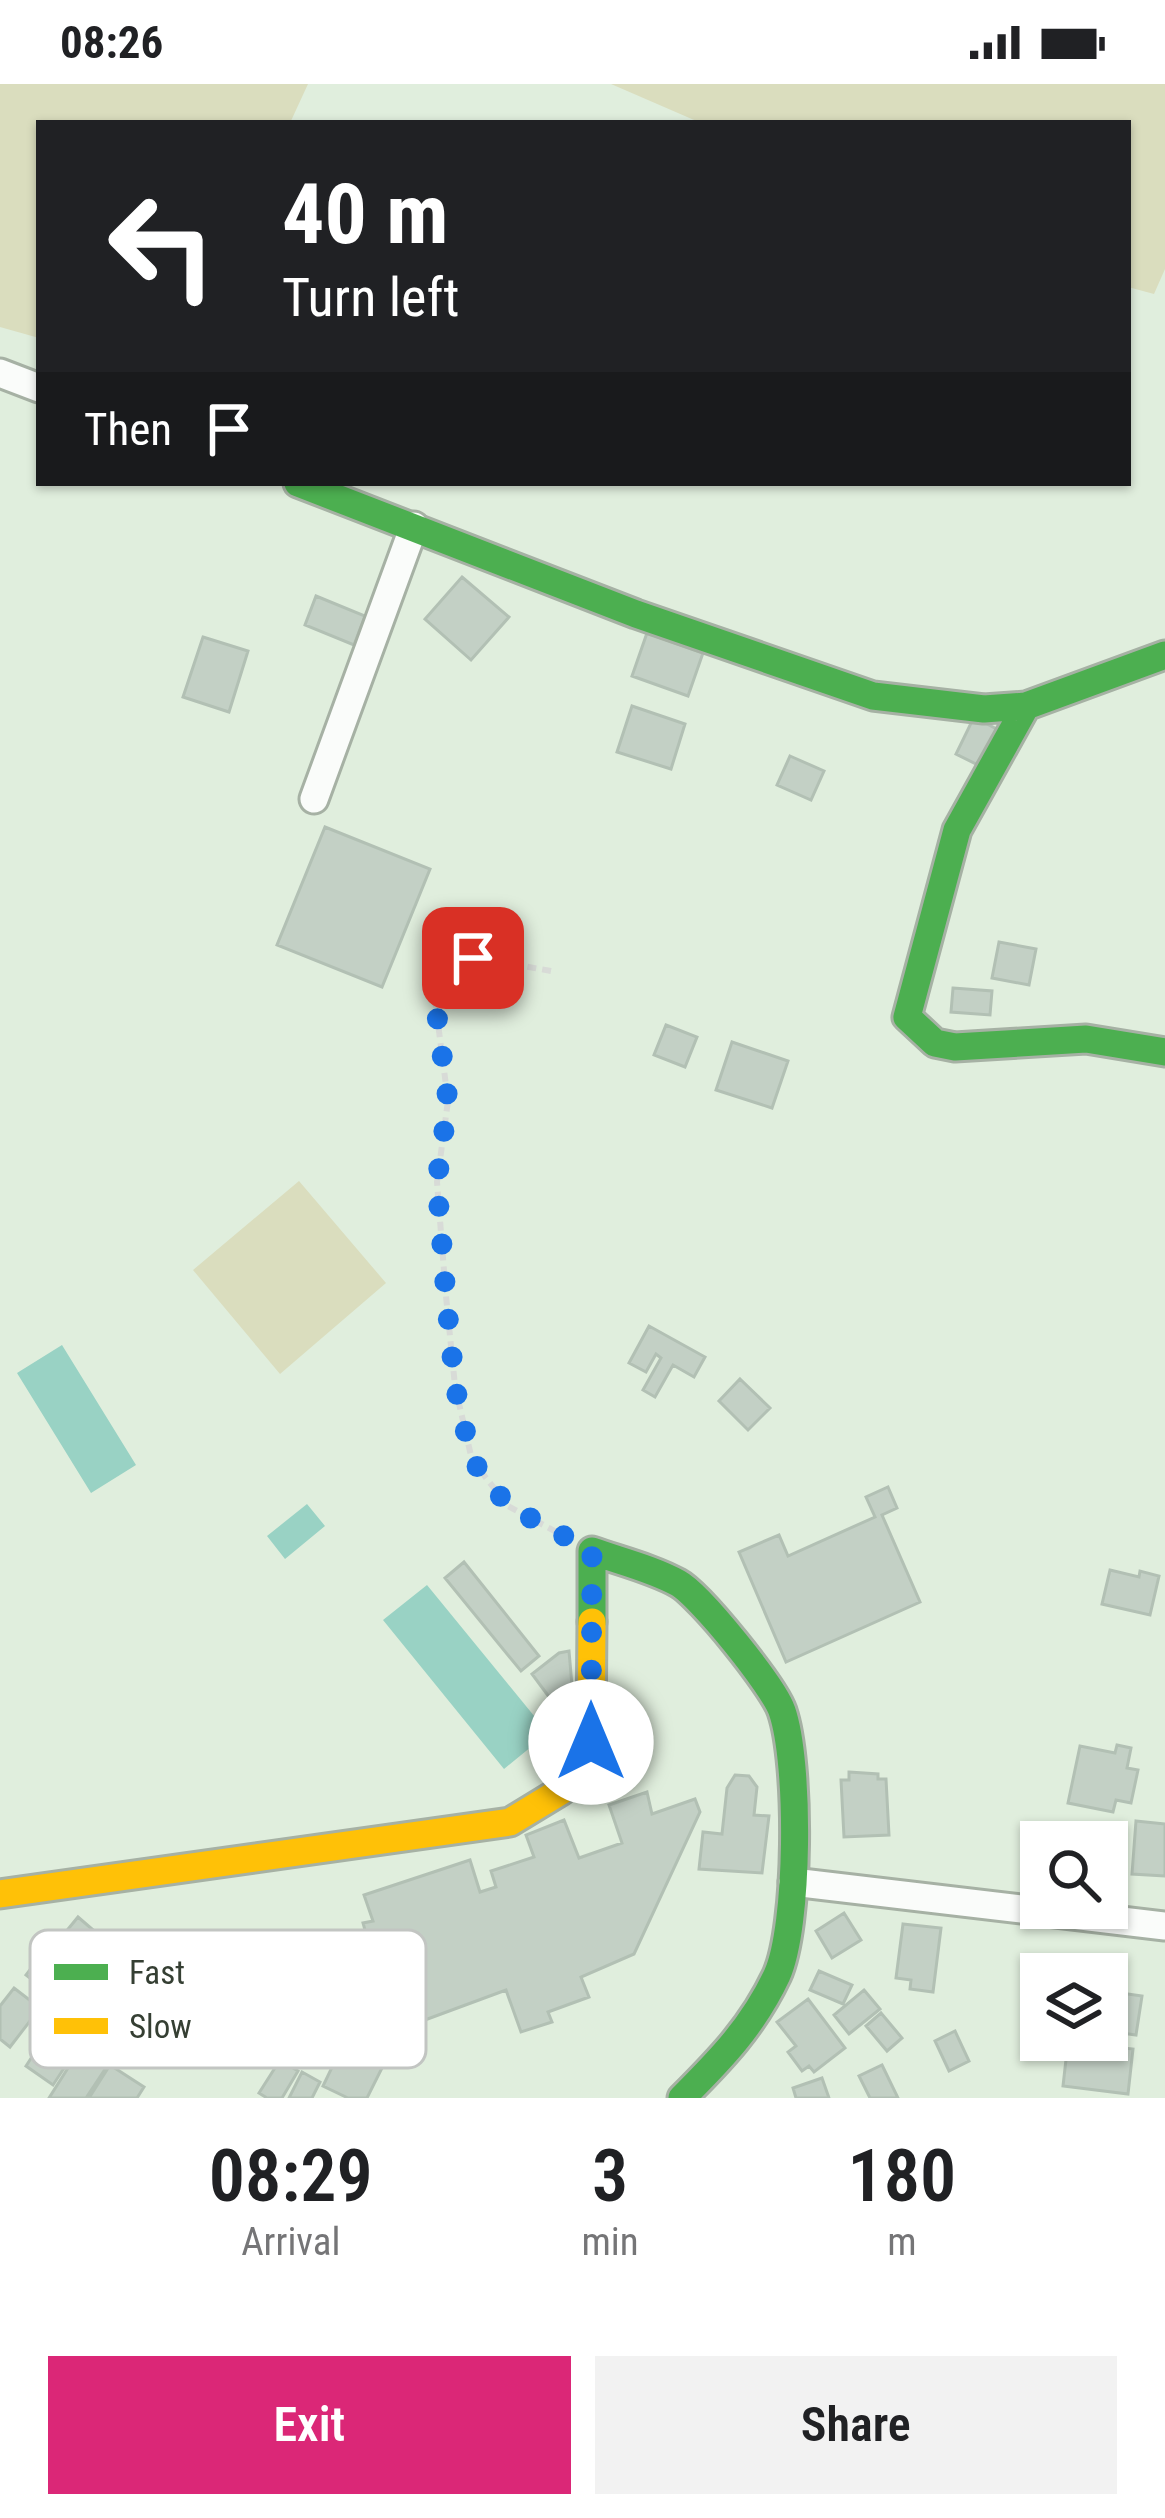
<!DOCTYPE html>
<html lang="en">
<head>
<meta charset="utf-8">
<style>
	:root { --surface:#fff; --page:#f2f2f2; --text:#202124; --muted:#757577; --accent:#db2777 }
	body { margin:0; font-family:"Roboto Condensed",sans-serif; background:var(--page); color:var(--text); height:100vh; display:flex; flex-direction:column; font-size:45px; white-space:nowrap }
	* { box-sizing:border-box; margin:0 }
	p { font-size:39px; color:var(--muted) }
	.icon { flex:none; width:66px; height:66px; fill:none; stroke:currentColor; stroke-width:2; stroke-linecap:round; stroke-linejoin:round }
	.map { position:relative; height:2014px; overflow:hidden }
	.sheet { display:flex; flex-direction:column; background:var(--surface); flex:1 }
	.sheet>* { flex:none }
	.hud { position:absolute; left:36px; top:36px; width:1095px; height:366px; border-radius:0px; box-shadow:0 3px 9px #0004; background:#202124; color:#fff; overflow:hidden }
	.tools { position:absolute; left:1020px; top:1737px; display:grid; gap:24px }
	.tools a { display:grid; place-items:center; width:108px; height:108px; border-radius:0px; background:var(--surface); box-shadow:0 3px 9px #0004; font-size:60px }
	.pin { position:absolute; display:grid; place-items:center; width:102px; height:102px; color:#fff; margin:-51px; border-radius:24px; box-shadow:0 6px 18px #0006 }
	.me { position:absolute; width:132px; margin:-66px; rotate:0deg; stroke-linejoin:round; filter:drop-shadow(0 0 9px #0008) }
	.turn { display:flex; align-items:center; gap:42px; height:252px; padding:0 48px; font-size:54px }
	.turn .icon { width:156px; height:156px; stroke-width:2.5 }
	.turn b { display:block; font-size:84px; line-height:102px }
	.then { display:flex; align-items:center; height:114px; padding:0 48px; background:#0003; gap:24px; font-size:45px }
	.eta { display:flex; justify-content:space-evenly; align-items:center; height:204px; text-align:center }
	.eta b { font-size:72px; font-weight:600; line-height:84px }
	.action { display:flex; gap:24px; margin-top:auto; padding:24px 48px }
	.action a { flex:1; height:138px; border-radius:0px; background:var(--accent); color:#fff; font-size:48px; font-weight:600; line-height:138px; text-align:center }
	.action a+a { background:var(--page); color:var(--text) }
	.status { display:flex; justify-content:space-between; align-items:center; height:84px; padding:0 60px; background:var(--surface); direction:ltr }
	.status svg { height:33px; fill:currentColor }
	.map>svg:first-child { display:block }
	.green { fill:#daddbe }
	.water { fill:#99d2c4 }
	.building { fill:#c3d0c5; stroke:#b2c0b4; stroke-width:3 }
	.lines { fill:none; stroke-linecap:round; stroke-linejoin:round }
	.street-casing { stroke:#a6b1a4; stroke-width:33 }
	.fast-casing { stroke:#a6b1a4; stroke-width:33 }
	.slow-casing { stroke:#a6b1a4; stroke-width:33 }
	.path { stroke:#d8dbd7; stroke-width:6; stroke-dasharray:9 6; stroke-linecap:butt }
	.street { stroke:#fafcfa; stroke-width:27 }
	.fast { stroke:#4caf50; stroke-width:27 }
	.slow { stroke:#ffc107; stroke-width:27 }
	.route { stroke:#1a73e8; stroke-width:21; stroke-dasharray:0 37.8 }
	.key { fill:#fff; stroke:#c2c5c2; stroke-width:3 }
	.key-label { font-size:33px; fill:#353f33 }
</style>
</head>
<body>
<div class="status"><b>08:26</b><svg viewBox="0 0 49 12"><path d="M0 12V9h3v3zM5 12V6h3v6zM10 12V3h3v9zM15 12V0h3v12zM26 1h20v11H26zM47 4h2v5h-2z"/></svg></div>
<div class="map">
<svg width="1165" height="2014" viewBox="0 0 1165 2014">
	<rect width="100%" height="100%" fill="#e0eedd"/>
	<!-- green -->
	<path class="green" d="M0 0H308L290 39H39V254L0 243Z
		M611 0H1165V185L1154 210 1128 203V39H701Z
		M299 1097 386 1199 280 1290 193 1186Z"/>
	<!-- water -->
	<path class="water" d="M62 1261 136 1381 91 1409 17 1289Z
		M307 1420 325 1442 285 1475 267 1452Z
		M427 1501 548 1649 504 1685 383 1536Z"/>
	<!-- building -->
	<path class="building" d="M462 493 509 533 471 576 425 535Z
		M316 512 365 532 354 561 305 541Z
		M647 549 703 569 688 612 632 592Z
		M203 553 248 567 229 628 183 613Z
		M632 622 685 640 671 685 617 668Z
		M974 633 1004 649 986 685 956 670Z
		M790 672 824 687 811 716 777 701Z
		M325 743 430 785 382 903 277 861Z
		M999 858 1036 865 1029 901 992 894Z
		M953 904 992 907 990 931 951 928Z
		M666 941 697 953 685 983 654 971Z
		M732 958 788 977 772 1024 716 1006Z
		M649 1242 705 1273 694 1293 673 1281 655 1313 643 1306 661 1274 656 1270 646 1288 629 1279Z
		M740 1295 770 1324 748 1346 719 1317Z
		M888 1403 897 1424 882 1431 920 1518 786 1578 739 1468 779 1451 788 1472 875 1433 866 1413Z
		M464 1478 539 1572 521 1587 445 1494Z
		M1110 1486 1139 1493 1140 1487 1159 1492 1150 1531 1102 1520Z
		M569 1567 573 1613 558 1625 532 1590 559 1569Z
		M1117 1661 1131 1664 1127 1684 1138 1686 1131 1719 1116 1716 1113 1728 1068 1719 1080 1662 1115 1669Z
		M849 1688 878 1690V1695H886L889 1751 844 1753 841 1696H849Z
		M735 1691 749 1692 757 1703 754 1731 769 1732 762 1789 699 1785 703 1748 722 1750 727 1704Z
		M647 1708 652 1730 695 1715 700 1728 634 1870 581 1893 589 1913 548 1928 552 1938 521 1948 506 1906 414 1940 405 1920 392 1924 382 1899 395 1895 382 1860 370 1864 363 1839 373 1837 364 1811 470 1776 480 1808 496 1803 491 1787 534 1773 526 1751 564 1736 579 1774 622 1759 609 1721Z
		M1136 1737 1165 1740V1792L1132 1790Z
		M844 1829 861 1856 832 1874 816 1847Z
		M78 1833 107 1858 84 1885 55 1861Z
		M903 1840 941 1844 933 1908 910 1905 911 1896 896 1894Z
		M42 1870 70 1890 54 1913 26 1891Z
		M819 1887 852 1901 843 1920 810 1906Z
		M14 1904 40 1924 10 1963 0 1955V1922Z
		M864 1906 880 1925 849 1950 834 1931Z
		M1107 1907 1142 1912 1136 1951 1107 1947Z
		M808 1915 845 1964 814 1988 809 1982 802 1987 788 1968 796 1962 777 1938Z
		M881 1929 902 1954 887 1967 866 1942Z
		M92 1946 119 1964 86 2014H49Z
		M955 1947 969 1977 949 1987 935 1957Z
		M46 1951 74 1969 53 2001 26 1982Z
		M345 1956 386 1976 367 2014H348L323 2002Z
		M1068 1958 1133 1965 1128 2010 1063 2002Z
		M280 1976 298 1987 282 2014H267L259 2009Z
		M110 1981 144 2003 137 2014H89Z
		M882 1981 898 2014H870L859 1992Z
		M302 1988 320 1998 312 2014H289Z
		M822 1994 829 2014H796L793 2004Z"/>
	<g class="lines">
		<!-- street casing -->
		<g class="street-casing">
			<path id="street" d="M0 289 39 304
				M314 715 414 442
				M793 1798 1165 1842"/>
		</g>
		<!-- fast casing -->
		<g class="fast-casing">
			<path id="fast" d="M298 399 636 530 873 612 984 625 1026 622 1165 571
				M1026 622 957 746 907 933 935 959 955 963 1086 955 1165 968
				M592 1538V1467C620 1477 653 1485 678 1499 700 1511 774 1603 782 1627 800 1679 799 1842 777 1891 753 1942 721 1975 682 2014"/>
		</g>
		<!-- slow casing -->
		<g class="slow-casing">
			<path id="slow" d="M0 1810 510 1738 561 1707 591 1658 592 1538"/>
		</g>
		<!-- path -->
		<path class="path" d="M551 887 473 873 435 916 448 1017 437 1098 446 1212 455 1302 472 1376 508 1422 562 1451"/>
		<!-- street -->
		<use href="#street" class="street"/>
		<!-- fast -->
		<use href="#fast" class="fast"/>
		<!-- slow -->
		<use href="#slow" class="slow"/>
	</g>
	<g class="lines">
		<!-- route -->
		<path class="route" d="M473 874 435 916 448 1017 437 1098 446 1212 455 1302 472 1376 508 1422 592 1467 591 1658"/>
	</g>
	<!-- legend -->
	<rect x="30" y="1846" width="396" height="138" rx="18" class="key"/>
	<rect x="54" y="1880" width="54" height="16" fill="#4caf50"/>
	<rect x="54" y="1934" width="54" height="16" fill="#ffc107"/>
	<g class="key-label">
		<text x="129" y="1900">Fast</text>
		<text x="129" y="1954">Slow</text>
	</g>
</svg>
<div class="tools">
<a><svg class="icon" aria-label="search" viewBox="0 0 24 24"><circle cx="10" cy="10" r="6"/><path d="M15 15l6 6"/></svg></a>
<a><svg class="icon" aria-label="layers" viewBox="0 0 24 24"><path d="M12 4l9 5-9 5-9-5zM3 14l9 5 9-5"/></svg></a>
</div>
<div class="pin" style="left:473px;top:874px;background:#d93025"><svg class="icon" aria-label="arrive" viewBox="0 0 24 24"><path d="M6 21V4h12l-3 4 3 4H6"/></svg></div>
<svg class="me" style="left:591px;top:1658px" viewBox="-20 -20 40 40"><circle r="19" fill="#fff"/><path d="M0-13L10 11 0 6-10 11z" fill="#1a73e8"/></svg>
<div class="hud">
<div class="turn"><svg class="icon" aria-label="left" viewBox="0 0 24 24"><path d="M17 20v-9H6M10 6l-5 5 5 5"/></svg><div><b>40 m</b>Turn left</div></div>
<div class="then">Then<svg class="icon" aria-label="arrive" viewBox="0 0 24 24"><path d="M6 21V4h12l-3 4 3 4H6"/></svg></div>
</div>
</div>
<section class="sheet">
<div class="eta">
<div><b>08:29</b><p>Arrival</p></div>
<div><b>3</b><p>min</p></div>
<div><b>180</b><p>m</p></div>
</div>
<div class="action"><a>Exit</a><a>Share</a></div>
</section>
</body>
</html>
